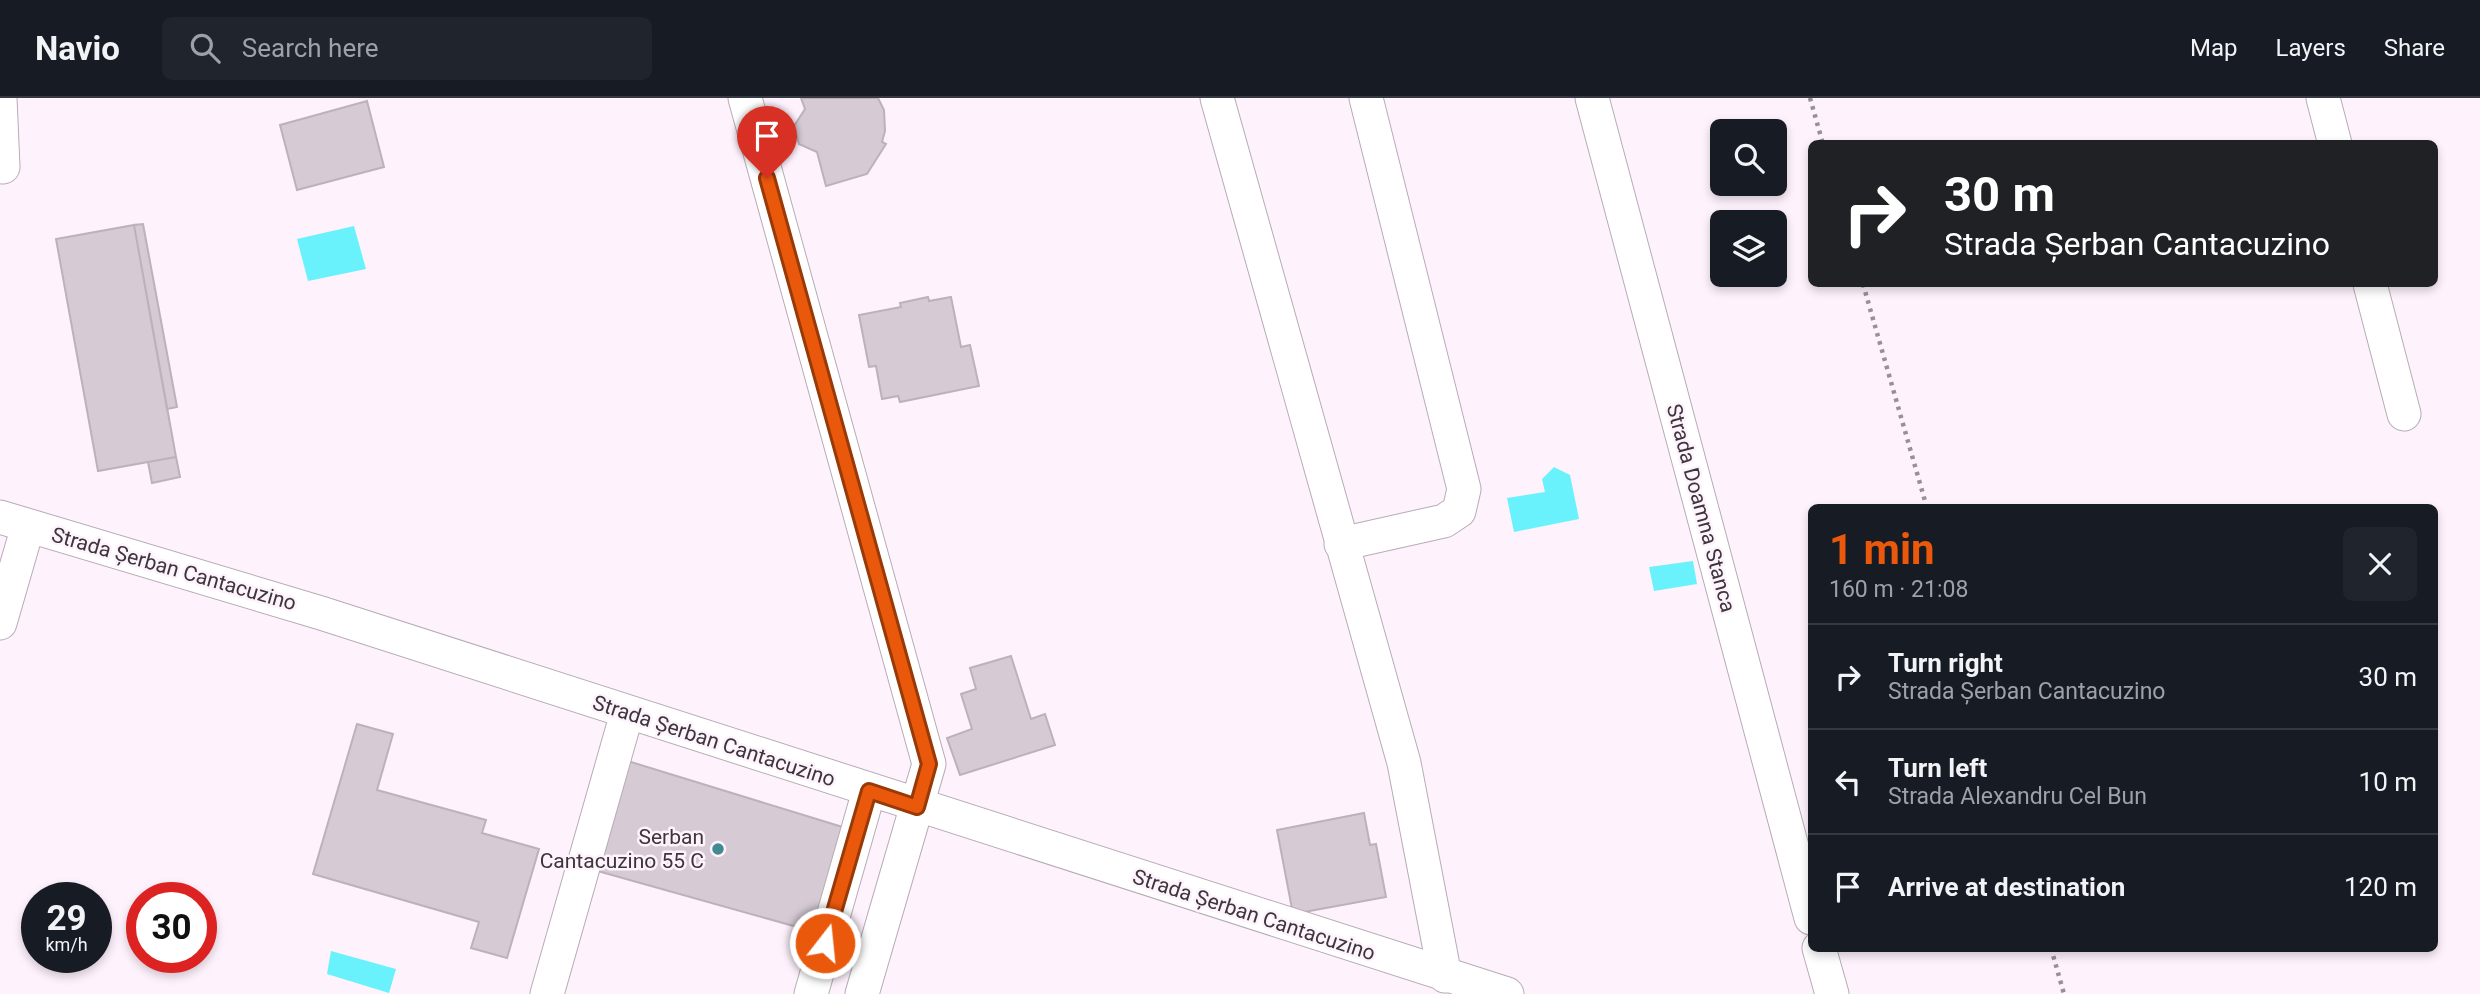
<!DOCTYPE html>
<html lang="en">
<head>
<meta charset="utf-8">
<style>
	:root { --surface:#171b24; --page:#20242c; --text:#f1f3f6; --muted:#9ea1a6; --line:#363941; --accent:#ea580c }
	body { margin:0; font-family:Roboto,sans-serif; background:var(--page); color:var(--text); height:100vh; display:flex; flex-direction:column; font-size:26px; white-space:nowrap }
	* { box-sizing:border-box; margin:0 }
	p { font-size:23px; color:var(--muted) }
	.icon { flex:none; width:38px; height:38px; fill:none; stroke:currentColor; stroke-width:2; stroke-linecap:round; stroke-linejoin:round }
	.map { position:relative; flex:1; overflow:hidden }
	.details { position:absolute; left:1808px; top:406px; width:630px; height:448px; display:flex; flex-direction:column; background:var(--surface); border-radius:10px; box-shadow:0 4px 10px #0003 }
	.details>* { flex:none }
	.hud { position:absolute; left:1808px; top:42px; width:630px; height:147px; border-radius:10px; box-shadow:0 4px 10px #0003; background:#202124; color:#fff; overflow:hidden }
	.tools { position:absolute; left:1710px; top:21px; display:grid; gap:14px }
	.tools a { display:grid; place-items:center; width:77px; height:77px; border-radius:10px; background:var(--surface); box-shadow:0 4px 10px #0003; font-size:35px }
	.speed { position:absolute; left:21px; top:784px; display:flex; gap:14px; font-size:35px; font-weight:700; text-align:center }
	.speed>* { display:grid; place-content:center; width:91px; height:91px; border-radius:50%; background:var(--surface); box-shadow:0 4px 10px #0003; line-height:1 }
	.speed small { font-size:18px; font-weight:400 }
	.speed .limit { border:10px solid #d22; background:#fff; color:#111 }
	.pin { position:absolute; display:grid; place-items:center; width:60px; height:60px; color:#fff; margin:-72px -30px; border-radius:50% 50% 50% 0; rotate:-45deg; box-shadow:0 0 7px #0007 }
	.pin .icon { rotate:45deg }
	.me { position:absolute; width:77px; margin:-38px; rotate:16deg; stroke-linejoin:round; filter:drop-shadow(0 0 5px #0008) }
	.turn { display:flex; align-items:center; gap:24px; height:147px; padding:0 21px; font-size:32px }
	.turn .icon { width:91px; height:91px; stroke-width:2.5 }
	.turn b { display:block; font-size:49px; line-height:60px }
	.round { display:grid; place-items:center; flex:none; width:74px; height:74px; border-radius:10px; background:var(--page) }
	.headline { display:flex; align-items:center; justify-content:space-between; height:119px; padding:0 21px }
	h1 { font-size:42px; font-weight:700; line-height:52px; color:var(--accent) }
	ul { padding:0; list-style:none }
	li { display:flex; align-items:center; gap:21px; height:105px; padding:0 21px; border-top:2px solid var(--line) }
	li div { flex:1 }
	li b { display:block; font-size:26px }
	li em { font-style:normal }
	header { display:flex; align-items:center; gap:42px; box-sizing:border-box; height:98px; padding:0 35px; background:var(--surface); border-bottom:2px solid var(--line) }
	header strong { font-size:33px }
	nav { display:flex; gap:38px; margin-inline-start:auto; font-size:24px }
	.search { width:490px; height:63px; background:var(--page); display:flex; align-items:center; gap:18px; box-sizing:border-box; padding:0 24px; border-radius:10px; color:var(--muted); font-size:26px }
	.map>svg:first-child { display:block }
	.water { fill:#69f2fb }
	.building { fill:#d6cad4; stroke:#bdb1bc; stroke-width:2 }
	.lines { fill:none; stroke-linecap:round; stroke-linejoin:round }
	.minor-casing { stroke:#b7acb6; stroke-width:35 }
	.path { stroke:#988f97; stroke-width:4.5; stroke-dasharray:3.5 5; stroke-linecap:butt }
	.minor { stroke:#fff; stroke-width:33 }
	.route-casing { stroke:#983908; stroke-width:18 }
	.route { stroke:#ea580c; stroke-width:12 }
	.poi-dot { fill:#428a8f; stroke:#fef2fd; stroke-width:2.5 }
	.labels { text-anchor:middle; dominant-baseline:central; stroke-width:5; stroke-linejoin:round; paint-order:stroke }
	.street-label { font-size:21px; fill:#3b363a; stroke:#fef2fd }
	.poi-label { font-size:21px; fill:#3b363a; stroke:#fef2fd; text-anchor:end }
</style>
</head>
<body>
<header>
<strong>Navio</strong>
<div class="search"><svg class="icon" aria-label="search" viewBox="0 0 24 24"><circle cx="10" cy="10" r="6"/><path d="M15 15l6 6"/></svg>Search here</div>
<nav><a>Map</a><a>Layers</a><a>Share</a></nav>
</header>
<div class="map">
<svg width="2480" height="896" viewBox="0 0 2480 896">
	<rect width="100%" height="100%" fill="#fef2fd"/>
	<!-- water -->
	<path class="water" d="M354 128 366 171 308 183 297 141Z
		M1554 369 1570 377 1579 421 1514 434 1507 400 1545 394 1542 381Z
		M1693 463 1697 486 1654 493 1649 469Z
		M331 853 396 871 389 895 327 876Z"/>
	<!-- building -->
	<path class="building" d="M801 0H878L884 12 885 33 882 44 886 46 867 76 826 88 817 54 799 46 794 28 805 11Z
		M367 3 384 69 297 92 280 27Z
		M143 126 177 309 167 311 134 127Z
		M134 127 176 359 98 373 56 141Z
		M928 199 929 203 951 199 961 249 970 247 979 288 900 304 898 298 882 301 876 268 869 269 859 217 901 209 900 205Z
		M176 359 180 379 152 385 148 364Z
		M1011 558 1031 621 1045 616 1055 647 960 677 947 640 972 631 961 596 976 591 970 570Z
		M357 626 393 636 377 692 486 722 482 735 539 751 507 860 471 850 479 824 313 776Z
		M618 660 849 731 822 836 587 770Z
		M1364 715 1370 747 1376 746 1386 799 1293 816 1277 732Z"/>
	<g class="lines">
		<!-- minor casing -->
		<g class="minor-casing">
			<path id="minor" d="M0 0 3 69
				M745 0 929 666 862 896
				M1217 0 1404 665 1445 878
				M1592 0 1811 820
				M2323 0 2335 46
				M2370 186 2404 316
				M0 419 321 515 1507 896
				M1341 446 1444 423 1459 413 1464 391 1366 0
				M0 525 28 428
				M1819 850 1832 896
				M547 896 627 615
				M811 896 869 693"/>
		</g>
		<!-- path -->
		<path class="path" d="M1810 0 1823 46
			M1863 186 1927 410
			M2051 850 2064 896"/>
		<!-- minor -->
		<use href="#minor" class="minor"/>
	</g>
	<g class="lines">
		<!-- route casing -->
		<g class="route-casing">
			<path id="route" d="M767 80 929 666 917 709 869 693 825 845"/>
		</g>
		<!-- route -->
		<use href="#route" class="route"/>
	</g>
	<!-- markers -->
	<circle class="poi-dot" cx="718" cy="751" r="7"/>
	<g class="labels">
		<!-- street labels -->
		<g class="street-label">
			<text transform="translate(1701 410) rotate(75)">Strada Doamna Stanca</text>
			<text transform="translate(174 471) rotate(16)">Strada Șerban Cantacuzino</text>
			<text transform="translate(714 643) rotate(18)">Strada Șerban Cantacuzino</text>
			<text transform="translate(1254 817) rotate(18)">Strada Șerban Cantacuzino</text>
		</g>
		<!-- poi labels -->
		<g class="poi-label">
			<text x="704" y="739">Serban<tspan x="704" dy="24">Cantacuzino 55 C</tspan></text>
		</g>
	</g>
</svg>
<div class="tools">
<a><svg class="icon" aria-label="search" viewBox="0 0 24 24"><circle cx="10" cy="10" r="6"/><path d="M15 15l6 6"/></svg></a>
<a><svg class="icon" aria-label="layers" viewBox="0 0 24 24"><path d="M12 4l9 5-9 5-9-5zM3 14l9 5 9-5"/></svg></a>
</div>
<div class="speed"><div>29<small>km/h</small></div><div class="limit">30</div></div>
<div class="pin" style="left:767px;top:80px;background:#d93025"><svg class="icon" aria-label="arrive" viewBox="0 0 24 24"><path d="M6 21V4h12l-3 4 3 4H6"/></svg></div>
<svg class="me" style="left:825px;top:845px" viewBox="-20 -20 40 40"><circle r="17" fill="#ea580c" stroke="#fff" stroke-width="3"/><path d="M0-11L8 9 0 5-8 9z" fill="#fff"/></svg>
<div class="hud">
<div class="turn"><svg class="icon" aria-label="right" viewBox="0 0 24 24"><path d="M7 20v-9h11M14 6l5 5-5 5"/></svg><div><b>30 m</b>Strada Șerban Cantacuzino</div></div>
</div>
<section class="details">
<div class="headline"><div><h1>1 min</h1><p>160 m · 21:08</p></div><a class="round"><svg class="icon" aria-label="close" viewBox="0 0 24 24"><path d="M6 6l12 12M18 6L6 18"/></svg></a></div>
<ul>
<li><svg class="icon" aria-label="right" viewBox="0 0 24 24"><path d="M7 20v-9h11M14 6l5 5-5 5"/></svg><div><b>Turn right</b><p>Strada Șerban Cantacuzino</p></div><em>30 m</em></li>
<li><svg class="icon" aria-label="left" viewBox="0 0 24 24"><path d="M17 20v-9H6M10 6l-5 5 5 5"/></svg><div><b>Turn left</b><p>Strada Alexandru Cel Bun</p></div><em>10 m</em></li>
<li><svg class="icon" aria-label="arrive" viewBox="0 0 24 24"><path d="M6 21V4h12l-3 4 3 4H6"/></svg><div><b>Arrive at destination</b></div><em>120 m</em></li>
</ul>
</section>
</div>
</body>
</html>
